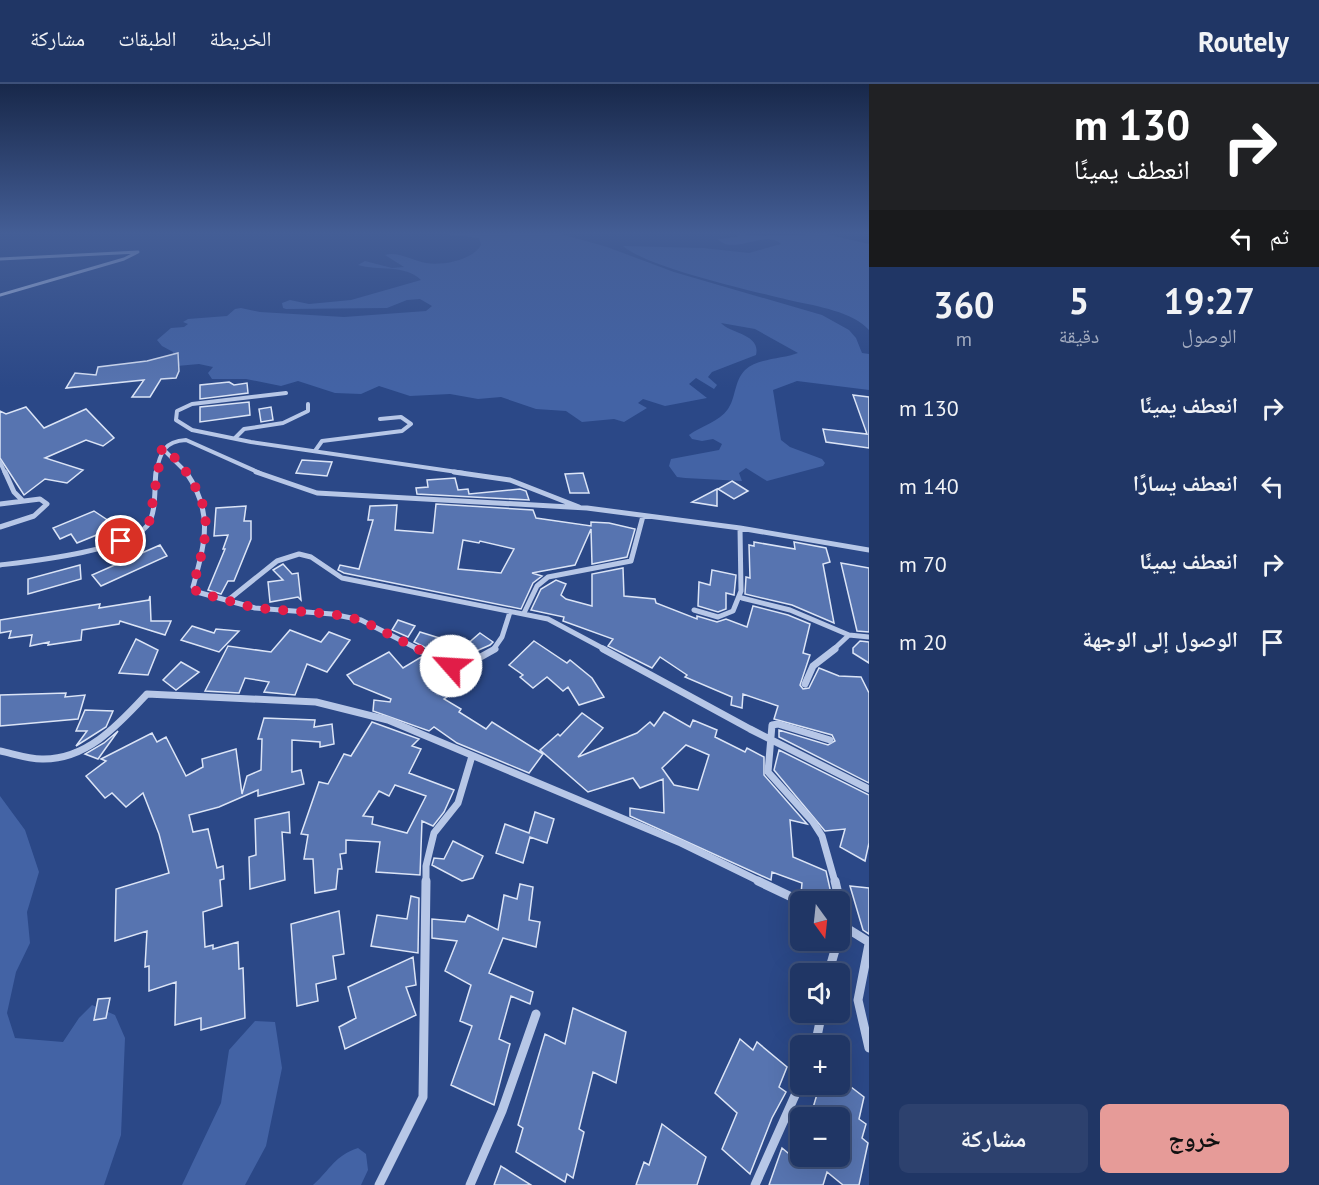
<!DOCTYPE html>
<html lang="ar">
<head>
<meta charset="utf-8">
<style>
	:root { --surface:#203665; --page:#2d416e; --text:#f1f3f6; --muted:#a2abbf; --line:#3d5079; --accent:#e69b98 }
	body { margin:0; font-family:"PT Sans","Noto Naskh Arabic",sans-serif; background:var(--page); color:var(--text); direction:rtl; height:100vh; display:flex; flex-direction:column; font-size:22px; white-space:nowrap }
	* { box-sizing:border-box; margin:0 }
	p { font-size:20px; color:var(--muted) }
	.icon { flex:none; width:33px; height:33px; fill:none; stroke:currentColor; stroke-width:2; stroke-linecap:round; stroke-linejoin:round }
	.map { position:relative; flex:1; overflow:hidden; direction:ltr }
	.sheet { display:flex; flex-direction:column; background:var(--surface); width:450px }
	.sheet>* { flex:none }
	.top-card { background:#202124; color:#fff; overflow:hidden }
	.needle { width:39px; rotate:165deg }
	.buttons { position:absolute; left:790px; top:807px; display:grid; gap:12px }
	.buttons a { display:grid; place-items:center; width:60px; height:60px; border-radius:9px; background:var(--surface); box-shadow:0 6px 24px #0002,0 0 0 2px var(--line); font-size:30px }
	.pin { position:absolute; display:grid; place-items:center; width:51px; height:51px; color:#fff; margin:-26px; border:3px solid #fff; border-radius:50%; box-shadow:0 2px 6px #0007 }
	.me { position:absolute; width:66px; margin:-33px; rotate:296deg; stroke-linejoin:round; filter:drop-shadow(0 0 4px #0008) }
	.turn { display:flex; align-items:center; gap:21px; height:126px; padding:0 30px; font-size:27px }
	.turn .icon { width:78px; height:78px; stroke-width:2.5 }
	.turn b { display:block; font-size:42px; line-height:51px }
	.then { display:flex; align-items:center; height:57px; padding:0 30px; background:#0003; gap:12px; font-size:22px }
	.eta { display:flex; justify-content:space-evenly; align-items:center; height:102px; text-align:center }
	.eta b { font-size:36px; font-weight:700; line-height:42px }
	.cta { display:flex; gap:12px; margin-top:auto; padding:12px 30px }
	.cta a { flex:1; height:69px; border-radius:9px; background:var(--accent); color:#111; font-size:24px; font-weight:700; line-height:69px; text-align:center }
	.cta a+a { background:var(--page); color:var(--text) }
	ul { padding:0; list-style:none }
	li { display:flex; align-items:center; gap:18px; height:78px; padding:0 30px }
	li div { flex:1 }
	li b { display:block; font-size:22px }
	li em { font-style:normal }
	header { display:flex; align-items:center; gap:36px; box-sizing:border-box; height:84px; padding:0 30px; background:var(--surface); border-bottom:2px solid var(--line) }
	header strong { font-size:28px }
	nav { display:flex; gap:33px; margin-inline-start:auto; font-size:21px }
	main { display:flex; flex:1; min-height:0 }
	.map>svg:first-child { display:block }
	.green { fill:#4363a5 }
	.building { fill:#5774b0; stroke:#dbe4f6; stroke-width:1.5; fill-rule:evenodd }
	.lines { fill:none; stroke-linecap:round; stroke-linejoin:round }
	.street-far4 { stroke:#b7c7e7; stroke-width:3 }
	.street-far3 { stroke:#b7c7e7; stroke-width:4 }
	.street-far2 { stroke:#b7c7e7; stroke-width:5 }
	.street-far1 { stroke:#b7c7e7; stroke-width:7 }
	.street { stroke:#b7c7e7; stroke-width:9 }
	.route { stroke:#e11d48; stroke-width:10; stroke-dasharray:0 18 }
</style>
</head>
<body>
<header>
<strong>Routely</strong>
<nav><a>الخريطة</a><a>الطبقات</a><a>مشاركة</a></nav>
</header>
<main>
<section class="sheet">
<div class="top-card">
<div class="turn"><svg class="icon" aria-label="right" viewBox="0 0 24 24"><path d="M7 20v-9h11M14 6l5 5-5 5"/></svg><div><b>130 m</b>انعطف يمينًا</div></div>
<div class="then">ثم<svg class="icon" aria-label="left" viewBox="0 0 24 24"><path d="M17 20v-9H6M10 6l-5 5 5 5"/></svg></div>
</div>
<div class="eta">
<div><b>19:27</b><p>الوصول</p></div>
<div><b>5</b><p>دقيقة</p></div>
<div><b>360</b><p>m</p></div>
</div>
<ul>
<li><svg class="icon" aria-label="right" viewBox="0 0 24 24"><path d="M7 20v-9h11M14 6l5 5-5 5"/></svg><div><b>انعطف يمينًا</b></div><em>130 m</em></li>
<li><svg class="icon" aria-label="left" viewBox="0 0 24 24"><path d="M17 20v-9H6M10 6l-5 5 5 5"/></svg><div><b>انعطف يسارًا</b></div><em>140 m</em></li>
<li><svg class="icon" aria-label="right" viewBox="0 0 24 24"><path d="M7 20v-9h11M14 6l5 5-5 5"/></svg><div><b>انعطف يمينًا</b></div><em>70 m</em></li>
<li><svg class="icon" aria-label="arrive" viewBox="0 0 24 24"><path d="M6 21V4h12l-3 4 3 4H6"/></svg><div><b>الوصول إلى الوجهة</b></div><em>20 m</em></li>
</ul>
<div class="cta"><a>خروج</a><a>مشاركة</a></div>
</section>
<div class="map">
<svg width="869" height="1101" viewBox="0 0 869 1101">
	<rect width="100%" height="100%" fill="#2b4887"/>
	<!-- green -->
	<path class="green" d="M446 150H561L607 163 674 188 822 231 849 246 856 254 862 269 869 270V306L797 297 773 306 781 356 790 363 822 375 825 379 823 382 767 397 746 384 739 389 742 397 685 394 677 393 669 382 671 375 719 366 722 360 713 355 702 357 692 355 689 351C701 342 719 338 728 325 736 314 734 297 745 286 758 274 783 275 798 269L755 245 721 239C731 250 761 250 756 271L712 288 708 293 717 301 714 305 696 294 689 300 707 314 665 322 643 315 638 319 647 324 624 338 614 335 582 338 566 327 536 325 501 313 478 315 450 310 410 312 379 302 361 310 335 309 298 297 281 302 246 295H212L208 289 213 283 199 280 177 282 173 268 162 262 157 256 171 244 184 243 188 240 183 238 188 235 227 232 235 225 241 224 260 228 344 233 426 227 432 222 420 215 407 216 387 224 286 225 283 224 282 219 290 216 309 220 351 216 421 196C405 180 378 187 358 181L365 177 392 184 404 183 385 171C399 167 412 177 426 179 442 182 473 176 481 161L479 154Z
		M739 150 761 152 826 150 869 160V246C853 228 817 222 793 217 756 208 648 184 623 162L703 164 749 169 781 160C766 145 732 172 718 155L737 153Z
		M0 712 25 746 39 788 27 828 30 859 16 888 7 929 15 954 63 958 79 934 92 921 115 931 125 954 121 1051 104 1101H0Z
		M255 937 275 938 282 984 266 1062 245 1101H182L221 1019 229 966Z
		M358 1064 366 1070 368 1086 361 1101H313C331 1085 334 1072 358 1064Z"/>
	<!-- building -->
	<path class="building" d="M178 269 179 287 176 294 161 295 150 313H132L144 296 66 304 75 289 96 291 98 283 147 277Z
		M229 298 234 301 247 299 248 309 200 315V301Z
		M853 311 869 313V364L826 358 823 345 867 350Z
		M249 318 250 331 200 338V323Z
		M26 323 44 344 86 325 114 354 103 362 86 356 45 374 83 386 67 399 45 395 24 411 0 374V327L6 330Z
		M271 323 273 336 261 338 259 325Z
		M302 376 332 378 327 392 296 389Z
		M583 389 589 409H570L565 390Z
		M455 394 458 406 468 405 469 410 520 405 526 407 529 416 417 410 416 404 428 403 427 396Z
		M732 397 748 407 734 415 718 405Z
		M717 405V422L692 418Z
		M436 420 533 426 536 434 591 442V438L609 439 635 445 627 473 592 480 591 445 575 481 532 489 542 492 533 499 521 525 344 489 338 486 340 481 359 485 373 436H368L370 422 397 421 395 446 433 449ZM463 456 479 459 480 457 514 465 501 489 458 485Z
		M246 422 244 437H251V455L234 497H228L221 510 208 506 225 465H223L228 451 214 452 216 424Z
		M94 427 112 439 98 448 99 450 77 459 71 450 60 455 53 444Z
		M754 458 795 465 794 458 826 464 830 478 823 480 834 539 792 521 745 510 746 493 750 494 749 461 754 462Z
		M160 461 167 472 101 502 92 491Z
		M841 479 869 484V548L857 547Z
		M283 480 292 490 298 489 301 516 298 513 270 518 268 498 283 496 273 486Z
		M80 481 81 495 28 510V495Z
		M623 484 624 512 655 515 656 519 697 535V532L717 538 726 535 747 543 753 522 788 531 810 540 803 569 810 571 800 601 803 605 809 604 819 584 839 592 861 593 869 609V699L779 653V646L828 661 835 657 832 651 774 635 778 622 743 610 742 624 731 621 732 613 685 593 687 591 660 573 652 584 608 562 613 555 563 537 564 533 531 526 541 505 556 496 566 500 561 511 566 515 592 522V490Z
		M712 486 736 491 734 511 726 509V525L718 528 698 522 699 498 710 501Z
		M150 512 151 537H171L165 551 120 537 119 540 82 546 81 556 48 561 49 558 30 562 32 551 9 554 11 547 0 549V536L100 520 99 524 149 516Z
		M398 536 415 542 408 553 392 546Z
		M192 542 214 549 216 545 239 547 219 568 181 556Z
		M290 546 321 558 329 548 350 556 327 588 307 580 295 611 264 608 269 598 245 594 239 609 205 607 228 562 271 568Z
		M420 548 446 556 439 570 414 558Z
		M480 549 493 558 490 561 465 572 458 568Z
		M136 555 158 566 148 591 119 589Z
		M534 557 567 579 570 576 592 594 604 613 579 621 568 603 563 607 547 593 533 604 520 593 523 591 509 581Z
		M860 557 869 558V579L853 569V564Z
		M389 568 403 584 421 573 434 580 427 594 437 586 457 606 444 615 461 625 459 628 486 645 492 638 543 670 529 689 457 659 434 643 429 647 373 627 374 616 390 618 391 615 354 600 347 591Z
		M181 578 199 588 176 606 163 596Z
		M66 609 65 613 85 611 78 635 0 642V611Z
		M85 626 113 627 106 643 76 662 87 647H76Z
		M664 628 690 643 693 636 717 646 715 653 745 668 747 664 764 673V691L807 740 790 736 793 773 826 787 833 818H809L801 810 802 799 772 788 771 796 630 732V724L664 729 663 695 640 704 633 694 588 708 540 666 558 650 560 652 582 629 603 644 578 673 637 649 650 638 654 642ZM686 661 709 671 698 706 674 701 662 684Z
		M264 634 315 636 314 643 332 640 334 660 320 663V658L292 656V688L301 686 304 700 258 712V706L219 723 189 731 193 748 208 745 217 784 223 782 224 795 220 796 222 822 203 828 205 863 213 861V865L238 858 239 885 243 884 245 934 201 946V934L175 941 176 898 149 907V882L145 883 147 847 115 857 116 805 169 789 159 750 143 709 126 723 112 709 105 714 86 692 106 677 101 675 152 649 157 658 166 653 186 692 203 683 202 675 236 665 242 710 247 692 261 686 262 655H258Z
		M372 638 419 655 412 662 421 665 409 689 454 706 444 728 433 742 422 737 420 791 376 788 380 758 346 756V769L340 770 342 785H338L336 805 315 809 313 775H304L308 751 301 750 319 698 328 700 344 670 351 672ZM395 701 426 712 407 749 372 740 373 733 363 732 379 707 389 712Z
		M118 647 98 675 85 670 104 659Z
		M779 666 869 711V759L865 777 840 763 845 745 825 747 774 686Z
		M289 728 290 749 282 748 285 796 250 805 249 773 256 771 255 735Z
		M535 728 554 735 547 759 530 753 523 779 496 769 505 740 529 749Z
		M453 757 483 772 473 794 462 797 432 781 434 774 444 775Z
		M520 800 533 803 529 836 540 838 536 863 503 854 489 889 533 908 530 920 511 912 499 955 510 960 494 1021 451 1001 472 942 460 937 471 901 445 887 457 857 432 854V835L465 838 468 831 498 846 504 811 517 815Z
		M850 802 869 804V850L863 846Z
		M411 812 419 814 418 869 371 862 377 831 407 835Z
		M339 827 344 870 333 872 336 895 316 900 318 917 297 922 291 840Z
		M413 873 416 901 406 903 416 931 345 965 339 943 356 934 348 903Z
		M110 914 106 934 94 936 98 915Z
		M573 924 626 948 616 999 593 988 579 1045 584 1048 573 1094 567 1090 565 1098 516 1068 523 1044 518 1041 545 950 565 960Z
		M740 955 753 966 757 958 787 983 779 1003 786 1008 772 1034 750 1090 722 1065 737 1029 715 1009Z
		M820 1000H847L864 1013 859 1035 866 1040 862 1054 868 1059 859 1101H843L827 1088 823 1101H769L782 1064 794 1074 840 1072V1034H810Z
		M662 1040 706 1073 697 1101H636L644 1078 649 1081Z
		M501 1082 504 1084 531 1101H494Z"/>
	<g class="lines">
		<!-- street-far4 -->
		<path class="street-far4" d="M0 175 138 168 124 175 0 211"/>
		<!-- street-far3 -->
		<path class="street-far3" d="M286 309 192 320 177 327 176 336 192 346 251 358 464 389
			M235 354 244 345 283 339 308 327V320
			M162 364 187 389
			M315 367 322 357 402 347 411 340 401 333 380 335
			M0 378 5 389
			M156 389C160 369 164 357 186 356L260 389"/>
		<!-- street-far2 -->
		<path class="street-far2" d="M5 388 14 408 22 416
			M186 388C214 429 205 458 193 503L197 508 255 524 332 530 361 536 420 566
			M256 388 317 409 587 424 740 444 869 466
			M454 388 510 396 579 423
			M0 420 40 415 47 420 34 432 0 443
			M0 481C33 477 126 467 147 442 157 429 154 403 156 388
			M742 514 790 526 849 551 833 566
			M227 517 277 477 299 470 311 473 342 494 548 535 606 566
			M694 526 718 533 733 527 741 507 740 444
			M524 529 537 502 548 493 631 477 643 432
			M849 551 869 553
			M493 566 502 553 510 528"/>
		<!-- street-far1 -->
		<path class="street-far1" d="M417 565 451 582 477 575 495 565
			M603 565 750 645 869 705
			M805 600 813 582 835 565
			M830 656 778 640 772 641 768 688 813 738 822 752 835 798
			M0 667C14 670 28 675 42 675 87 676 119 640 147 610L316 618 388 636 681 759 761 798
			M426 798V782L434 749 458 719 472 672"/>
		<!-- street -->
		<path class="street" d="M758 797 802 818
			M835 797 846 844 840 853
			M840 840 869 858
			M869 860 858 916 869 964
			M828 890 838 856
			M815 962 822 928
			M379 1101 423 1013 426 797
			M470 1101 502 1027 536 930
			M755 1101 801 998"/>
	</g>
	<!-- sky -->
	<linearGradient id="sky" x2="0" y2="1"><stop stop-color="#18284a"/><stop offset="0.49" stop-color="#445e96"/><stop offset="1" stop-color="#445e96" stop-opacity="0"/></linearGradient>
	<rect width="869" height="304" fill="url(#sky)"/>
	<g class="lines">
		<!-- route -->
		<path class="route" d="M121 457 142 447 149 439 162 364C173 370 182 381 188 391 217 434 204 458 193 503L197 508 255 524 332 530 361 536 451 582"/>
	</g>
</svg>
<div class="buttons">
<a><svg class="needle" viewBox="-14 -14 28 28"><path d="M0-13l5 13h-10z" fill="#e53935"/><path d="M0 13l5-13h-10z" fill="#a2abbf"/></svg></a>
<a><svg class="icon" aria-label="sound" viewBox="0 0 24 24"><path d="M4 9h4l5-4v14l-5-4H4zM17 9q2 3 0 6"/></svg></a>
<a>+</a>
<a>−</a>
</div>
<div class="pin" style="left:121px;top:457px;background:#d93025"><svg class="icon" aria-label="arrive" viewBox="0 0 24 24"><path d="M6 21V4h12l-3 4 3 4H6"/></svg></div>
<svg class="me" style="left:451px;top:582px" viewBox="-20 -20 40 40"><circle r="19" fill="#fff"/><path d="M0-13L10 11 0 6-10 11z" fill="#e11d48"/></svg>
</div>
</main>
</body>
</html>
